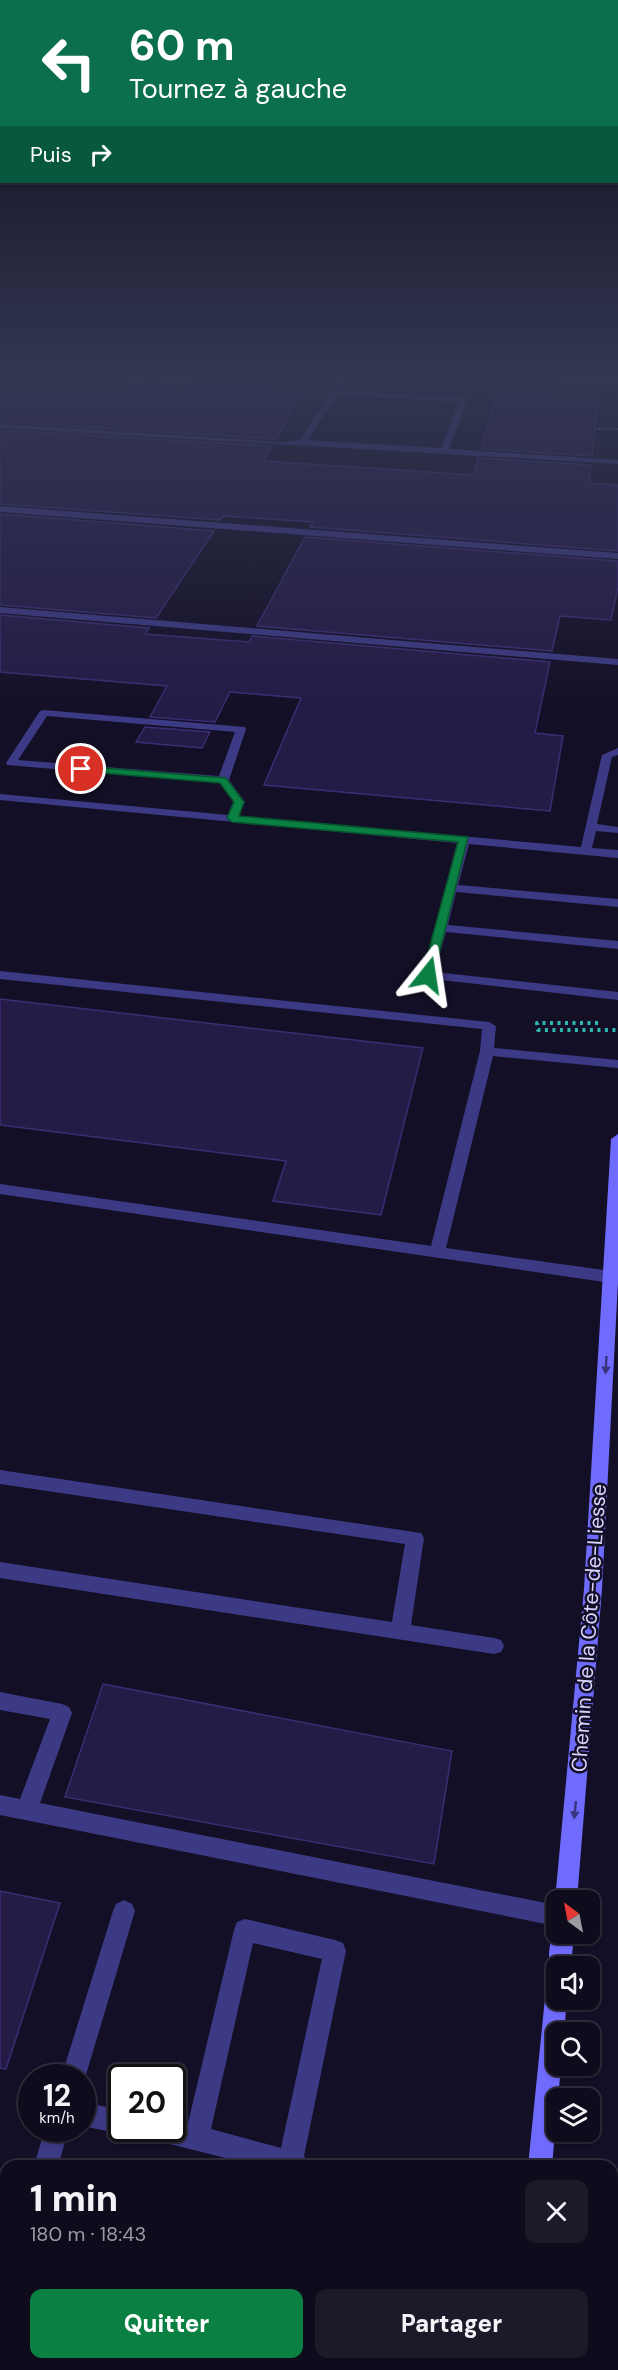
<!DOCTYPE html>
<html lang="fr">
<head>
<meta charset="utf-8">
<style>
	:root { --surface:#0e0b1c; --page:#1c1929; --text:#f1f3f6; --muted:#9b9ba3; --line:#2e2b3b; --accent:#0b8043 }
	body { margin:0; font-family:"DM Sans",sans-serif; background:var(--page); color:var(--text); height:100vh; display:flex; flex-direction:column; font-size:22px; white-space:nowrap }
	* { box-sizing:border-box; margin:0 }
	p { font-size:20px; color:var(--muted) }
	.icon { flex:none; width:33px; height:33px; fill:none; stroke:currentColor; stroke-width:2; stroke-linecap:round; stroke-linejoin:round }
	.map { position:relative; flex:1; overflow:hidden }
	.sheet { position:absolute; left:0px; top:2160px; width:618px; height:210px; display:flex; flex-direction:column; background:var(--surface); border-radius:18px 18px 0 0; box-shadow:0 2px 4px #0004,0 0 0 2px var(--line) }
	.sheet>* { flex:none }
	.banner { position:absolute; left:0px; top:0px; width:618px; height:183px; box-shadow:0 2px 4px #0004,0 0 0 2px var(--line); background:#0b6e4f; color:#fff; overflow:hidden }
	.needle { width:39px; rotate:328deg }
	.fabs { position:absolute; left:546px; top:1890px; display:grid; gap:12px }
	.fabs a { display:grid; place-items:center; width:54px; height:54px; border-radius:12px; background:var(--surface); box-shadow:0 2px 4px #0004,0 0 0 2px var(--line); font-size:30px }
	.speed { position:absolute; left:18px; top:2064px; display:flex; gap:12px; font-size:30px; font-weight:700; text-align:center }
	.speed>* { display:grid; place-content:center; width:78px; height:78px; border-radius:50%; background:var(--surface); box-shadow:0 2px 4px #0004,0 0 0 2px var(--line); line-height:1 }
	.speed small { font-size:15px; font-weight:400 }
	.speed .limit { border:3px solid #111; border-radius:9px; background:#fff; color:#111 }
	.pin { position:absolute; display:grid; place-items:center; width:51px; height:51px; color:#fff; margin:-26px; border:3px solid #fff; border-radius:50%; box-shadow:0 2px 6px #0007 }
	.me { position:absolute; width:66px; margin:-33px; rotate:15deg; stroke-linejoin:round; filter:drop-shadow(0 0 4px #0008) }
	.turn { display:flex; align-items:center; gap:21px; height:126px; padding:0 30px; font-size:27px }
	.turn .icon { width:78px; height:78px; stroke-width:2.5 }
	.turn b { display:block; font-size:42px; line-height:51px }
	.then { display:flex; align-items:center; height:57px; padding:0 30px; background:#0003; gap:12px; font-size:22px }
	.round { display:grid; place-items:center; flex:none; width:63px; height:63px; border-radius:12px; background:var(--page) }
	.overview { display:flex; align-items:center; justify-content:space-between; height:102px; padding:0 30px }
	h1 { font-size:36px; font-weight:800; line-height:45px }
	.cta { display:flex; gap:12px; margin-top:auto; padding:12px 30px }
	.cta a { flex:1; height:69px; border-radius:12px; background:var(--accent); color:#fff; font-size:24px; font-weight:800; line-height:69px; text-align:center }
	.cta a+a { background:var(--page); color:var(--text) }
	.map>svg:first-child { display:block }
	.building { fill:#241b47; stroke:#3b2d73; stroke-width:1.5 }
	.lines { fill:none; stroke-linecap:round; stroke-linejoin:round }
	.path-far1 { stroke:#2fb8b0; stroke-width:2; stroke-dasharray:1.5 2; stroke-linecap:butt }
	.path { stroke:#2fb8b0; stroke-width:4; stroke-dasharray:3 4.5; stroke-linecap:butt }
	.service { fill:#3d3a85; fill-rule:evenodd }
	.secondary { fill:#6f6bff; fill-rule:evenodd }
	.oneway { fill:#38347d }
	.route { fill:#0b8043; stroke:#07532c; stroke-width:1.5 }
	.labels { text-anchor:middle; dominant-baseline:central; stroke-width:5; stroke-linejoin:round; paint-order:stroke }
	.near-street-label { font-size:21px; fill:#d9d4ff; stroke:#130f26 }
</style>
</head>
<body>
<div class="map">
<svg width="618" height="2370" viewBox="0 0 618 2370">
	<rect width="100%" height="100%" fill="#130f26"/>
	<!-- building -->
	<path class="building" d="M0 379H56L302 394 276 439 0 422Z
		M496 394 598 399 592 456 481 449Z
		M0 430 272 446 263 461 474 475 478 458 591 465 589 483 618 485V551L310 527 313 522 223 516 220 520 0 504Z
		M0 514 214 531 156 618 0 605Z
		M305 537 618 561V587L611 620 560 616 552 651 257 626Z
		M0 615 149 628 145 634 249 642 252 636 550 662 535 733 563 736 550 811 264 785 301 698 230 692 215 722 150 717 167 686 0 672Z
		M145 727 210 732 202 748 136 742Z
		M0 999 423 1048 381 1215 273 1201 286 1161 0 1125Z
		M103 1684 452 1751 434 1864 65 1797Z
		M0 1891 60 1903 6 2069 0 2068Z"/>
	<g class="lines">
		<!-- path-far1 -->
		<path class="path-far1" d="M478 387 529 390 526 396
			M595 429H618"/>
		<!-- path -->
		<path class="path" d="M598 1023H537L538 1030H618"/>
		<!-- service -->
		<path class="service" d="M102 379H147L331 390 338 379H346L339 390 463 398 467 400 449 449 618 460V464L0 428V424L286 442 300 440 329 394ZM336 395 459 402 441 448 308 440Z
			M0 506 618 553V559L0 512Z
			M0 607 618 659V665L0 613Z
			M44 710 245 727 246 729 229 780 245 802 239 816 581 847 602 755 618 748V755L612 757 597 824 618 827V833L596 831 592 848 618 850V858L469 844 458 885 618 899V907L456 892 448 925 618 941V949L446 932 435 972 618 992V1000L423 978 422 975 457 843 0 800V794L228 815 233 802 220 783 7 765 6 763 40 711ZM47 716 235 732 219 776 18 760Z
			M0 971 489 1022 496 1026 494 1048 618 1060V1068L493 1056 446 1248 611 1271 617 1273 618 1279 611 1283 0 1194V1184L431 1246 480 1051 482 1029 0 979Z
			M0 1470 421 1533 424 1538 411 1625 494 1638 501 1640 504 1646 501 1652 494 1654 0 1578V1562L392 1622 405 1544 0 1484Z
			M0 1692 62 1704 69 1707 72 1713 40 1803 556 1905V1926L0 1815V1795L20 1799 50 1719 0 1710Z
			M124 1900 132 1904 135 1911 85 2078 82 2083V2078H61L113 1911 116 1904Z
			M245 1919 335 1940 343 1943 346 1951 304 2156 310 2166H257L154 2140 146 2136 142 2128H172V2120L188 2123 234 1930 237 1922ZM253 1943 322 1959 281 2148 211 2129Z
			M82 2102 122 2110V2128H131L130 2130 122 2134 82 2126Z
			M45 2128H69L58 2166H34Z"/>
		<!-- secondary -->
		<path class="secondary" d="M551 379 618 381V385L555 381Z
			M618 1134V1282L602 1589 577 1900H556V1903L555 1900 584 1589 611 1139Z
			M555 1926 556 1934H574L571 1966H556V1976L552 1974C546 1961 550 1940 555 1926Z
			M556 1987V2000H567L564 2032H556V2066H561L552 2166H528L545 1998 548 1990Z
			M508 2364H534L533 2370H507Z"/>
	</g>
	<!-- one-way arrows -->
	<defs><path id="oneway-solid" d="M-6-.8H1V-3.2L6.5 0L1 3.2V.8H-6Z" transform="scale(1.5)"/></defs>
	<g class="oneway">
		<use href="#oneway-solid" transform="translate(606 1365) rotate(93)"/>
		<use href="#oneway-solid" transform="translate(575 1810) rotate(96)"/>
	</g>
	<!-- sky -->
	<linearGradient id="sky" x2="0" y2="1"><stop stop-color="#0a0815"/><stop offset="0.53" stop-color="#333752"/><stop offset="1" stop-color="#333752" stop-opacity="0"/></linearGradient>
	<rect width="618" height="711" fill="url(#sky)"/>
	<!-- route -->
	<path class="route" d="M81 766 226 778 244 802 239 816 468 837 434 975 428 978 422 975 458 842 232 822 227 818 234 802 220 783 78 771 76 769Z"/>
	<g class="labels">
		<!-- near-street labels -->
		<g class="near-street-label">
			<text transform="translate(589 1628) rotate(-86)">Chemin de la Côte-de-Liesse</text>
		</g>
	</g>
</svg>
<div class="fabs">
<a><svg class="needle" viewBox="-14 -14 28 28"><path d="M0-13l5 13h-10z" fill="#e53935"/><path d="M0 13l5-13h-10z" fill="#9b9ba3"/></svg></a>
<a><svg class="icon" aria-label="sound" viewBox="0 0 24 24"><path d="M4 9h4l5-4v14l-5-4H4zM17 9q2 3 0 6"/></svg></a>
<a><svg class="icon" aria-label="search" viewBox="0 0 24 24"><circle cx="10" cy="10" r="6"/><path d="M15 15l6 6"/></svg></a>
<a><svg class="icon" aria-label="layers" viewBox="0 0 24 24"><path d="M12 4l9 5-9 5-9-5zM3 14l9 5 9-5"/></svg></a>
</div>
<div class="speed"><div>12<small>km/h</small></div><div class="limit">20</div></div>
<div class="pin" style="left:81px;top:769px;background:#d93025"><svg class="icon" aria-label="arrive" viewBox="0 0 24 24"><path d="M6 21V4h12l-3 4 3 4H6"/></svg></div>
<svg class="me" style="left:428px;top:975px" viewBox="-20 -20 40 40"><path d="M0-17L14 15 0 8-14 15z" fill="#0b8043" stroke="#fff" stroke-width="4"/></svg>
<div class="banner">
<div class="turn"><svg class="icon" aria-label="left" viewBox="0 0 24 24"><path d="M17 20v-9H6M10 6l-5 5 5 5"/></svg><div><b>60 m</b>Tournez à gauche</div></div>
<div class="then">Puis<svg class="icon" aria-label="right" viewBox="0 0 24 24"><path d="M7 20v-9h11M14 6l5 5-5 5"/></svg></div>
</div>
<section class="sheet">
<div class="overview"><div><h1>1 min</h1><p>180 m · 18:43</p></div><a class="round"><svg class="icon" aria-label="close" viewBox="0 0 24 24"><path d="M6 6l12 12M18 6L6 18"/></svg></a></div>
<div class="cta"><a>Quitter</a><a>Partager</a></div>
</section>
</div>
</body>
</html>
